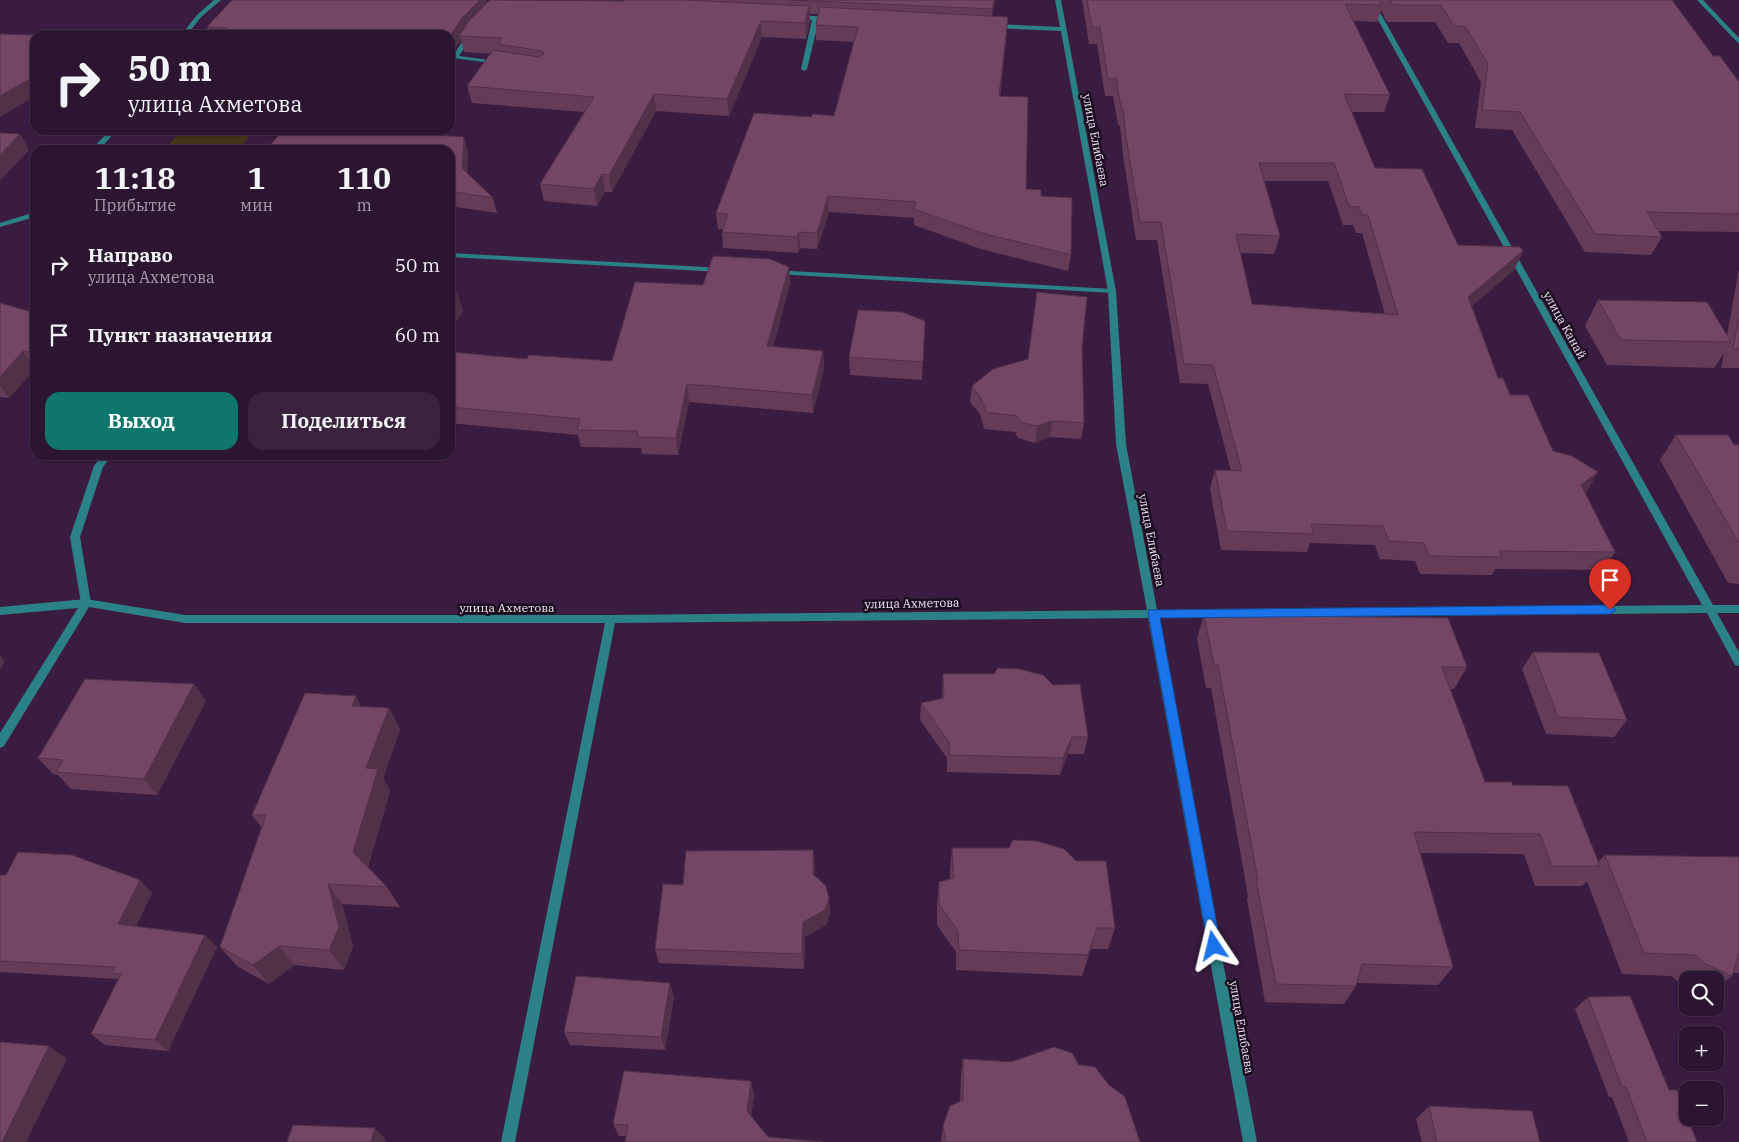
<!DOCTYPE html>
<html lang="ru">
<head>
<meta charset="utf-8">
<style>
	:root { --surface:#2c1531; --page:#38223d; --text:#f1f3f6; --muted:#a69fab; --line:#48344d; --accent:#0f766e }
	body { margin:0; font-family:"IBM Plex Serif",serif; background:var(--page); color:var(--text); height:100vh; display:flex; flex-direction:column; font-size:19px; white-space:nowrap }
	* { box-sizing:border-box; margin:0 }
	p { font-size:16px; color:var(--muted) }
	.icon { flex:none; width:28px; height:28px; fill:none; stroke:currentColor; stroke-width:2; stroke-linecap:round; stroke-linejoin:round }
	.map { position:relative; flex:1; overflow:hidden }
	.panel { position:absolute; left:30px; top:145px; width:425px; height:315px; display:flex; flex-direction:column; background:var(--surface); border-radius:15px; box-shadow:0 1px 4px #0004,0 0 0 1px var(--line) }
	.panel>* { flex:none }
	.top-card { position:absolute; left:30px; top:30px; width:425px; height:105px; border-radius:15px; box-shadow:0 1px 4px #0004,0 0 0 1px var(--line); background:#2c1531; color:var(--text); overflow:hidden }
	.buttons { position:absolute; left:1679px; top:971px; display:grid; gap:10px }
	.buttons a { display:grid; place-items:center; width:45px; height:45px; border-radius:10px; background:var(--surface); box-shadow:0 1px 4px #0004,0 0 0 1px var(--line); font-size:25px }
	.pin { position:absolute; display:grid; place-items:center; width:42px; height:42px; color:#fff; margin:-51px -21px; border-radius:50% 50% 50% 0; rotate:-45deg; box-shadow:0 0 5px #0007 }
	.pin .icon { rotate:45deg }
	.me { position:absolute; width:55px; margin:-28px; rotate:350deg; stroke-linejoin:round; filter:drop-shadow(0 0 4px #0008) }
	.turn { display:flex; align-items:center; gap:18px; height:105px; padding:0 15px; font-size:22px }
	.turn .icon { width:65px; height:65px; stroke-width:2.5 }
	.turn b { display:block; font-size:35px; line-height:42px }
	.eta { display:flex; justify-content:space-evenly; align-items:center; height:85px; text-align:center }
	.eta b { font-size:30px; font-weight:700; line-height:35px }
	.cta { display:flex; gap:10px; margin-top:auto; padding:10px 15px }
	.cta a { flex:1; height:58px; border-radius:15px; background:var(--accent); color:#fff; font-size:20px; font-weight:700; line-height:58px; text-align:center }
	.cta a+a { background:var(--page); color:var(--text) }
	ul { padding:0; list-style:none }
	li { display:flex; align-items:center; gap:15px; height:70px; padding:0 15px }
	li div { flex:1 }
	li b { display:block; font-size:19px }
	li em { font-style:normal }
	.map>svg:first-child { display:block }
	.green { fill:#463618 }
	.lines { fill:none; stroke-linecap:round; stroke-linejoin:round }
	.service { fill:#2c8186; fill-rule:evenodd }
	.minor { fill:#2c8186; fill-rule:evenodd }
	.wall { fill:#643c57; fill-rule:evenodd }
	.shaded-wall { fill:#513147 }
	.building { fill:#744665; stroke:#513147; fill-rule:evenodd }
	.route { fill:#1a73e8; stroke:#114b97 }
	.labels { text-anchor:middle; dominant-baseline:central; stroke-width:5; stroke-linejoin:round; paint-order:stroke }
	.street-label { font-size:12px; fill:#f5e1f9; stroke:#1a0d1d }
</style>
</head>
<body>
<div class="map">
<svg width="1739" height="1142" viewBox="0 0 1739 1142">
	<rect width="100%" height="100%" fill="#3b1c41"/>
	<!-- green -->
	<path class="green" d="M181 130 253 131 239 150H165Z"/>
	<g class="lines">
		<!-- service -->
		<path class="service" d="M450 253 722 268 726 270 722 272 450 257Z
			M773 270 1112 289 1116 291 1112 293 776 274H773Z
			M102 455H112L103 467 80 537 91 603 90 606H82L81 603 70 537 94 466Z"/>
		<!-- minor -->
		<path class="minor" d="M214 0H221L201 17 187 35H181L197 15Z
			M1055 0H1061L1116 291 1126 444 1157 610 1702 605 1367 0H1373L1713 605H1739V613H1717L1739 652V666L1735 665 1707 613 1158 618 1257 1142H1243L1148 618 615 623 515 1142H501L605 623H185L89 607 4 746 0 748V733L78 608 0 615V607L86 599 185 615H611L1147 610 1116 444 1108 291 1061 31 993 28 990 26 993 24 1060 27Z
			M1697 0H1703L1739 38V44Z
			M796 15 829 17 832 19 829 21 819 20 807 69 804 71 801 69 812 20 794 18V16Z
			M469 34 472 36 459 56 497 61 499 62V64L453 58 452 57 466 36Z
			M110 130H117L99 150H91Z
			M35 212V217L0 227V223Z"/>
	</g>
	<!-- wall -->
	<path class="wall" d="M232 0H486L487 3 624 1V0H995L992 16 1007 32 1000 96 1026 189 1041 196 1071 255 1068 271 981 249 914 225V218L829 212 817 249 800 248 798 253 723 248 722 232V229H718L716 213 811 117 834 116 854 42 816 40V25L818 14H809L810 22 806 39 762 37 729 116 656 111 612 192H605L597 206 544 201 540 184 584 112 472 103 467 86 491 54 464 52 461 40 453 51H450V35H210L207 27Z
		M1082 0H1672L1713 56 1739 82V232L1658 231 1662 237 1651 255 1585 252 1512 130 1475 128 1481 82 1459 43H1448L1435 22H1387L1381 10 1377 22 1353 21 1390 95 1384 112H1352L1375 168 1458 245 1523 251 1514 270 1472 306 1498 378 1553 451 1598 472 1587 491 1585 492 1615 552 1603 570 1495 569 1492 575 1420 574 1415 561 1380 559 1375 545 1310 543 1307 552 1221 550 1210 489 1215 470 1231 471 1208 384 1180 383 1157 240H1136L1123 155 1120 126 1118 125 1113 96H1105L1097 44H1089ZM1264 181H1328L1343 225H1353L1356 233H1362L1385 314 1252 304 1240 253 1274 254 1280 236Z
		M464 137 468 153 467 173 493 198 497 213 450 206V150Z
		M789 267 790 284 773 347 823 351 824 368 813 413 689 402 678 455 642 454 641 448 581 447 578 435 450 423V352L527 359 612 361 703 285Z
		M1739 269V368H1721L1724 353 1714 368 1607 365 1585 326 1598 300 1727 335Z
		M0 303 35 313V369L9 398 0 397Z
		M925 321 922 380 850 375 849 357Z
		M1082 347 1084 423 1081 439 1050 437 1035 443 1018 438 1015 432 984 429 980 414 970 402 972 386Z
		M1676 435 1734 445H1739V584L1728 583 1660 460Z
		M1204 615 1467 667 1454 689H1450L1485 782 1512 785 1598 862 1605 855 1739 857V973H1733L1732 976 1715 989V980H1688V986L1680 983 1671 976 1622 974 1587 881 1582 886H1535L1524 854 1420 853 1453 967 1438 985 1357 983 1356 986 1344 1004 1265 1002 1247 899 1248 896 1211 688H1206L1197 638Z
		M1533 652 1627 720 1614 737 1546 734 1522 669Z
		M943 674 1088 737 1084 754H1068L1060 775 947 772V758L920 720 921 703 942 699Z
		M194 684 206 701 157 795 71 789 58 775 53 774 38 758Z
		M361 706 389 708 400 730 383 778 390 791 368 867 387 887 400 907 342 904 353 946 344 970 294 965 269 984 237 966 220 947 262 828 252 815Z
		M952 848 1115 928 1108 949H1091L1082 976 956 970V952L937 925V904L939 882 950 879V871Z
		M813 850 814 875 829 899 830 914 826 925 805 937 804 969 659 963 655 949 683 885Z
		M0 875H6L152 893 136 926 217 947 168 1051 105 1045 91 1034 118 979 0 972Z
		M674 997 665 1050 570 1045 564 1032Z
		M1588 997 1669 1090 1697 1142H1629L1612 1097H1609L1575 1009Z
		M963 1059 1079 1065 1140 1142H941L943 1126 960 1102 961 1076Z
		M751 1081 754 1094 751 1116 768 1137 626 1136H619L613 1124Z
		M1429 1106 1540 1142H1422L1416 1119Z"/>
	<!-- shaded-wall -->
	<path class="shaded-wall" d="M480 0H486L488 10 459 36 461 40 453 51 450 36 462 18Z
		M994 0H995L991 22 992 9Z
		M809 6 810 22 806 39 805 23Z
		M761 21 762 37 729 116 727 99Z
		M35 76V96L0 117V96Z
		M654 94 656 111 612 192 609 175Z
		M20 134 29 150 0 181V155Z
		M464 137 468 153 466 183 462 168Z
		M602 174 605 192 597 206 594 189Z
		M828 196 829 212 817 249V233Z
		M799 232 800 248 798 253 797 237Z
		M1523 251 1514 270 1460 316 1468 297Z
		M789 267 790 284 768 363 767 346Z
		M457 293 463 310 450 333V306Z
		M23 351 35 369 9 398 0 385V377Z
		M823 351 824 368 813 413 812 395Z
		M687 384 689 402 678 455 676 438Z
		M1052 421 1050 437 1035 443 1037 426Z
		M1598 472 1587 491 1570 503 1581 485Z
		M0 655 5 661 0 670Z
		M194 684 206 701 157 795 144 779Z
		M356 696 367 718 352 706Z
		M389 708 400 730 383 778 390 791 366 872 353 852 366 768Z
		M1072 737 1068 754 1060 775 1063 758Z
		M813 850 815 865 814 890 813 874Z
		M140 880 152 893 131 937 118 924Z
		M328 884 342 904 353 946 344 970 329 950Z
		M829 899 830 914 826 925 805 937 804 969 802 954 803 922Z
		M1097 928 1091 949 1082 976 1088 955Z
		M205 935 217 947 168 1051 155 1040Z
		M279 946 294 965 269 984 253 965Z
		M670 983 674 997 665 1050 661 1037Z
		M49 1046 67 1059 26 1142H2Z
		M751 1081 754 1094 750 1123 747 1111Z
		M375 1128 386 1140 385 1142H371Z"/>
	<!-- building -->
	<path class="building" d="M232 0H480L462 18 450 36V35L411 34 220 35 227 28 207 27Z
		M490 0 624 1V0H683L809 6 805 23 761 21 727 99 654 94 609 175 602 174 594 189 540 184 594 97 467 86 493 50 539 57 544 54 542 51 498 44 502 38 459 36 469 21Z
		M789 0H994L992 9Z
		M1087 0H1379L1382 5 1345 4 1390 95 1344 94 1375 168 1422 169 1458 245 1520 247 1523 251 1468 297 1498 378H1503L1510 395H1528L1553 451 1572 456 1598 472 1581 485 1615 552 1499 551 1502 557 1429 556 1424 543 1389 541 1383 526 1311 524 1314 534 1227 531 1215 470 1242 471 1213 365 1184 364 1161 222H1140L1126 137 1123 108H1121L1116 78 1108 79 1100 27H1092ZM1259 163H1334L1349 206 1359 207 1362 215H1368L1398 315 1252 304 1236 234 1280 236Z
		M1390 0H1672L1713 56H1720L1739 82V214L1647 212 1662 237 1595 234 1520 112 1482 110 1488 64 1465 26H1454L1441 5H1393Z
		M820 7 1008 17 999 96 1028 97 1026 189 1041 190V196L1072 198 1071 255 982 233 914 209 916 202 828 196 817 233 799 232 797 237 722 232 728 214 716 213 754 113 811 117 813 114 834 116 858 27 816 25Z
		M0 34 35 35V76L0 96Z
		M283 130H370L464 137 462 168 493 198 450 191V150H266Z
		M0 133 20 134 0 155Z
		M713 256 770 259 789 267 767 346 823 351 812 395 687 384 676 438 639 437 637 431 577 430 580 419 450 407V352L527 359 529 355 612 361 635 282 703 285Z
		M450 292 457 293 450 306Z
		M1037 292 1087 297 1082 347 1084 423 1052 421 1037 426 1020 422 1017 416 986 412 981 398 972 386 993 369 1028 359Z
		M1598 300 1707 302 1731 342 1621 340Z
		M0 303 35 313V352L23 351 0 377Z
		M858 310 902 312 925 321 923 362 849 357Z
		M1739 317V349H1733Z
		M1676 435H1728L1734 445H1739V543Z
		M1204 615 1448 618 1467 667H1442L1485 782H1512V785L1568 786 1600 866H1552L1540 834 1414 832 1453 967 1362 964 1356 986 1276 984 1256 880H1258L1218 665H1214Z
		M1533 652 1599 653 1627 720 1558 717Z
		M998 668 1019 669 1043 675 1053 685 1080 684 1088 737H1072L1063 758 949 755V742L921 703 944 698 943 674H994Z
		M85 679 194 684 144 779 56 772 63 760 38 758Z
		M305 693 356 696 352 706 389 708 366 768 378 769 353 852 387 887 328 884 339 927 329 950 279 946 253 965 220 947 266 815H252Z
		M1013 840 1037 841 1064 849 1076 861H1106L1115 928H1097L1088 955 959 950 958 931 939 904V882L954 878 952 848H1009Z
		M813 850V874L826 886 829 899 825 910 803 922 802 954 655 949 663 884 683 885 686 851Z
		M18 852 72 855 140 880 118 924 205 935 155 1040 91 1034 121 974 112 973 115 967 0 961V875H6Z
		M1605 855 1739 857V952L1732 976 1704 963 1695 955 1644 953Z
		M576 976 670 983 661 1037 564 1032Z
		M1630 996 1669 1090H1677L1697 1142H1647L1626 1087H1622L1588 997Z
		M0 1042 49 1046 2 1142H0Z
		M1054 1047 1072 1053 1079 1065 1095 1067 1109 1085 1125 1097 1140 1142H946L943 1126 950 1106 963 1100V1059L1011 1062Z
		M624 1071 751 1081 747 1111 768 1137 823 1142H625L628 1125 613 1124Z
		M1429 1106 1532 1111 1540 1142H1437Z
		M293 1125 375 1128 371 1142H287Z"/>
	<!-- route -->
	<path class="route" d="M1610 605 1616 610 1610 614 1160 618 1221 946 1219 951 1214 953 1209 951 1148 613 1149 610Z"/>
	<g class="labels">
		<!-- street labels -->
		<g class="street-label">
			<text transform="translate(1096 140) rotate(79)">улица Елибаева</text>
			<text transform="translate(1565 325) rotate(61)">улица Канай</text>
			<text transform="translate(1152 540) rotate(79)">улица Елибаева</text>
			<text transform="translate(912 603) rotate(-1)">улица Ахметова</text>
			<text x="507" y="607">улица Ахметова</text>
			<text transform="translate(1242 1027) rotate(80)">улица Елибаева</text>
		</g>
	</g>
</svg>
<div class="buttons">
<a><svg class="icon" aria-label="search" viewBox="0 0 24 24"><circle cx="10" cy="10" r="6"/><path d="M15 15l6 6"/></svg></a>
<a>+</a>
<a>−</a>
</div>
<div class="pin" style="left:1610px;top:610px;background:#d93025"><svg class="icon" aria-label="arrive" viewBox="0 0 24 24"><path d="M6 21V4h12l-3 4 3 4H6"/></svg></div>
<svg class="me" style="left:1214px;top:946px" viewBox="-20 -20 40 40"><path d="M0-17L14 15 0 8-14 15z" fill="#1a73e8" stroke="#fff" stroke-width="4"/></svg>
<div class="top-card">
<div class="turn"><svg class="icon" aria-label="right" viewBox="0 0 24 24"><path d="M7 20v-9h11M14 6l5 5-5 5"/></svg><div><b>50 m</b>улица Ахметова</div></div>
</div>
<section class="panel">
<div class="eta">
<div><b>11:18</b><p>Прибытие</p></div>
<div><b>1</b><p>мин</p></div>
<div><b>110</b><p>m</p></div>
</div>
<ul>
<li><svg class="icon" aria-label="right" viewBox="0 0 24 24"><path d="M7 20v-9h11M14 6l5 5-5 5"/></svg><div><b>Направо</b><p>улица Ахметова</p></div><em>50 m</em></li>
<li><svg class="icon" aria-label="arrive" viewBox="0 0 24 24"><path d="M6 21V4h12l-3 4 3 4H6"/></svg><div><b>Пункт назначения</b></div><em>60 m</em></li>
</ul>
<div class="cta"><a>Выход</a><a>Поделиться</a></div>
</section>
</div>
</body>
</html>
